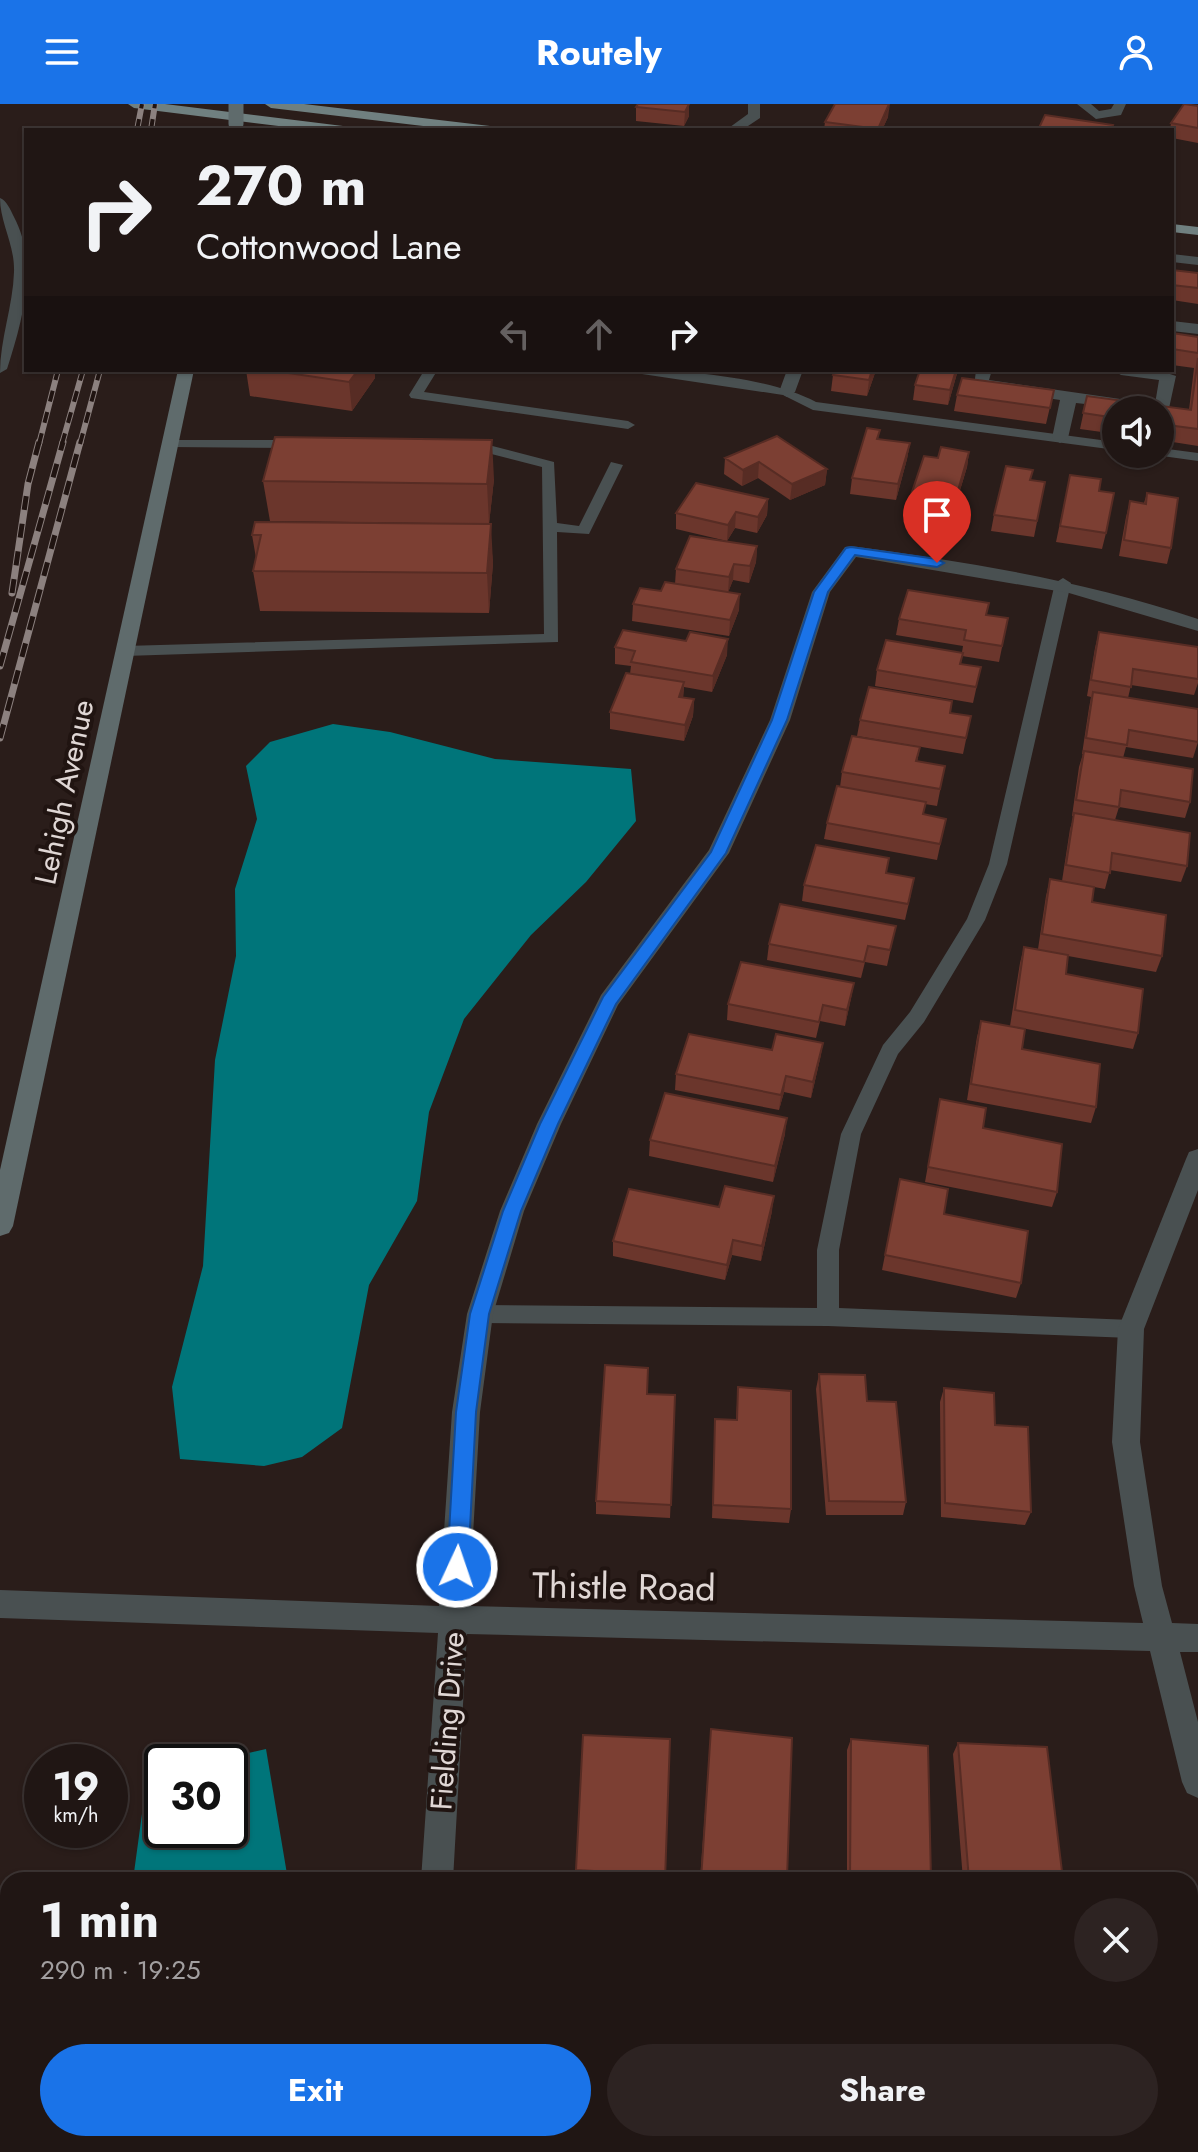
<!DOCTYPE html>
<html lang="en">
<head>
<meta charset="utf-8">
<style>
	:root { --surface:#201614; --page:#2d2322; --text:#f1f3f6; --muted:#a29fa0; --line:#3d3534; --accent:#1a73e8 }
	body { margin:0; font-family:Jost,sans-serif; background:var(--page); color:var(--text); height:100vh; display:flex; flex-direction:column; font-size:30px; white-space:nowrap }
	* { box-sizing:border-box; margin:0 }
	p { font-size:26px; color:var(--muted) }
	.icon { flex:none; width:44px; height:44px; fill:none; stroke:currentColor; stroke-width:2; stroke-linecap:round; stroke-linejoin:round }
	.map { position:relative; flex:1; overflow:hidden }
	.details { position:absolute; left:0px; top:1768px; width:1198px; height:280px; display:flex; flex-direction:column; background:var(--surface); border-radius:24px 24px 0 0; box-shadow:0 2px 6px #0004,0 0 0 2px var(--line) }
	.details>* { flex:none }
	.top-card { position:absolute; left:24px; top:24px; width:1150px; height:244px; border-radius:0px; box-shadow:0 2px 6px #0004,0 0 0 2px var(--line); background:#201614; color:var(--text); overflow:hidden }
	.tools { position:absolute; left:1102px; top:292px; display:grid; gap:16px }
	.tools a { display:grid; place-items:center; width:72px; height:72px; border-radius:50%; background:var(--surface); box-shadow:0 2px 6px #0004,0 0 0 2px var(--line); font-size:40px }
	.speed { position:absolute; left:24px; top:1640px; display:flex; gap:16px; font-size:40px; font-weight:700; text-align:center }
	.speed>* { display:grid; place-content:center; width:104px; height:104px; border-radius:50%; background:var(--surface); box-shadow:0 2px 6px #0004,0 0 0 2px var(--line); line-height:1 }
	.speed small { font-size:20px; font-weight:400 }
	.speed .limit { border:4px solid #111; border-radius:12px; background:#fff; color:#111 }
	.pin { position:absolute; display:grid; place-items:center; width:68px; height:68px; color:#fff; margin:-82px -34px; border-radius:50% 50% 50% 0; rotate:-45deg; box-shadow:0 0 8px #0007 }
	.pin .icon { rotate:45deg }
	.me { position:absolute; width:88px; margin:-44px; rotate:3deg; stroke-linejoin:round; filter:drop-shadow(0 0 6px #0008) }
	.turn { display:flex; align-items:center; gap:28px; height:168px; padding:0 40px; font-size:36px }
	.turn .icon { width:104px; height:104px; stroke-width:2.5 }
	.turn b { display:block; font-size:56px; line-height:68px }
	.lanes { display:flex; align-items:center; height:76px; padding:0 40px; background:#0003; justify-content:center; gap:40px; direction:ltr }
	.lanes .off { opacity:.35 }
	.round { display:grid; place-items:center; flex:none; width:84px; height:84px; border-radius:42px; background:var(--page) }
	.summary { display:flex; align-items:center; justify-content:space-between; height:136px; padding:0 40px }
	h1 { font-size:48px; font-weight:700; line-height:60px }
	.primary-button { display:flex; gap:16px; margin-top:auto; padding:16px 40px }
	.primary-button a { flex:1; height:92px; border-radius:48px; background:var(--accent); color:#fff; font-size:32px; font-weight:700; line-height:92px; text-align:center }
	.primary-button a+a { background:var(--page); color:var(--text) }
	header { display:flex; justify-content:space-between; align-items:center; height:104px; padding:0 40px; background:var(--accent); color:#fff; font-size:36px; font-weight:700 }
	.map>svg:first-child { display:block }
	.water { fill:#00757a }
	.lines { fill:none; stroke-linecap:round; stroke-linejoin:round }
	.lane { fill:#495051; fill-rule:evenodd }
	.street { fill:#495051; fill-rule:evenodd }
	.secondary { fill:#5f6b6c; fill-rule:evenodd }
	.primary { fill:#708080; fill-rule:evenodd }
	.rail-far1-casing { stroke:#8c817f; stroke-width:6 }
	.rail-casing { stroke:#8c817f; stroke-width:7 }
	.rail-far1 { stroke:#201411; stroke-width:4; stroke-dasharray:11; stroke-linecap:butt }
	.rail { stroke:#201411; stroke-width:5; stroke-dasharray:14; stroke-linecap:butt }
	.secondary-bridge { stroke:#5f6b6c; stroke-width:15 }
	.wall { fill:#6b362c }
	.shaded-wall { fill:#572c24 }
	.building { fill:#7c3f33; stroke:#572c24; stroke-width:2 }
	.route { fill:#1a73e8; stroke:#114b97; stroke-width:2 }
	.labels { text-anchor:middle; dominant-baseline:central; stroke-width:8; stroke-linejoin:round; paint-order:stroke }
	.street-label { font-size:30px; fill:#e0d7d5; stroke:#201411 }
	.near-street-label { font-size:36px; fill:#e0d7d5; stroke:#201411 }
</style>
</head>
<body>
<header><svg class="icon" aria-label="menu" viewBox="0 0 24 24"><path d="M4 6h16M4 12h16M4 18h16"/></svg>Routely<svg class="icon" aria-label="person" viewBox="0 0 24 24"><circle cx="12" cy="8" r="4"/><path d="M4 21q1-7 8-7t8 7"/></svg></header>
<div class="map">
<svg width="1198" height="2048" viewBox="0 0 1198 2048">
	<rect width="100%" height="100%" fill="#2a1d1a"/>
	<!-- water -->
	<path class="water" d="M333 620 390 628 495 655 631 665 636 717 586 778 531 831 464 915 429 1008 417 1097 369 1181 342 1324 302 1353 264 1362 180 1355 172 1283 203 1162 215 956 236 852 235 785 257 715 246 662 270 638Z
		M266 1645 288 1776H133L147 1673 162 1669V1726H230V1658H210Z
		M96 2040H229V2048H95Z"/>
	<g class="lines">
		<!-- lane -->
		<path class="lane" d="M0 94C7 97 10 105 14 113 39 160 22 218 7 265L0 269C0 235 13 202 14 168 15 141 0 119 0 94Z
			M415 266 437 267 424 288 628 317 635 321 628 325 411 294 409 291 422 270Z
			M635 266C688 266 771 274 816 298L1116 338V346L813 306 783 291 642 270Z
			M166 336H301L308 340 301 344 171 343 166 342Z
			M469 336 554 358 557 419 579 422 611 358 623 361 589 430 557 428 558 538 125 552 117 547 125 542 544 530 542 363 464 343 462 340Z
			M1160 344 1198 349V357L1155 351 1160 350Z
			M1063 474 1071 479 1007 760 985 816 924 918 898 950 861 1030 839 1146V1204L1131 1216 1139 1218 1142 1225 1139 1232 1131 1234 828 1222 480 1219 472 1216 469 1210 472 1204 480 1201 817 1204V1146L841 1030 883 941 910 908 967 815 989 760 1055 479Z
			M1190 1925H1198V1953H1190Z
			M840 2040H870L871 2048H841Z"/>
		<!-- street -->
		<path class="street" d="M748 0H760V14L742 26H726L748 10Z
			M1077 0H1091L1099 7 1111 5 1114 0H1126L1121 11 1096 15Z
			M1172 150 1198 153V161L1172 158Z
			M1172 217 1198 220V230L1172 227Z
			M787 266H803L795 288 787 293 779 288Z
			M976 266H992L989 276 1155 300 1159 276 1121 271 1113 266H1158L1176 272 1168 309 1076 299 1068 334 1060 339 1052 334 1060 296 974 283Z
			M851 442C969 458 1085 477 1198 515V527L1069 489 856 453 830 488 790 616 729 749 618 901 561 1020 524 1107 493 1210 480 1308 469 1502 1143 1519 1134 1482 1112 1338 1118 1225 1186 1055 1189 1048 1198 1045V1086L1144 1225 1140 1338 1162 1482 1172 1519 1198 1520V1548H1180L1198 1618V1694L1187 1689 1182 1678 1150 1547 467 1530 453 1776H421L438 1529 0 1514V1486L439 1502 452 1308 467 1210 500 1107 537 1020 601 891 709 746 770 616 812 488 845 443Z
			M402 2040H436L437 2048H401Z"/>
		<!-- secondary -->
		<path class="secondary" d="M178 266H194L13 1122 9 1129 0 1132V1066Z"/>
		<!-- primary -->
		<path class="primary" d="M128 0H165L343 22 350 26H311L134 4Z
			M265 0H304L490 22 497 26H457L271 4Z
			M1172 120 1198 123V131L1172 128Z"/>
		<!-- rail-far1 casing -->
		<g class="rail-far1-casing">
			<path id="rail-far1" d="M137 26 142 0
				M151 26 155 0
				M39 340 58 266
				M62 340 83 266
				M80 340 100 266"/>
		</g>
		<!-- rail casing -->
		<g class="rail-casing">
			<path id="rail" d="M12 489 28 380 39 338
				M0 562 63 338
				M0 634 80 338"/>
		</g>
		<!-- rail-far1 -->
		<use href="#rail-far1" class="rail-far1"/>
		<!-- rail -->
		<use href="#rail" class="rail"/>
		<!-- secondary-bridge -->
		<path class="secondary-bridge" d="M236 0V20"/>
	</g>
	<!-- wall -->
	<path class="wall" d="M638 0H689V12L684 22 636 17V3Z
		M1198 2V39L1172 34V26H1170L1171 19Z
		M888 13 882 26H824L825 18Z
		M1172 166 1198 169V200L1172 196Z
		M1172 229 1198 233V342L1160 336V306H1116V330L1080 325 1087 292 1189 306 1194 264 1172 261Z
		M246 266H374L375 274 352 307 250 292Z
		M876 266 867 292 831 287 833 271Z
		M958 266 948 301 913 296 915 281Z
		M1054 286 1046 320 954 307 957 291Z
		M880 326 878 335 910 339 907 355 896 396 850 390 852 374Z
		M969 348 967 363 952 413 909 407 911 391 938 354Z
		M725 354 827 365 825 381 790 396 758 374 742 382 724 370Z
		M1070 371 1099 387 1106 429 1102 445 1056 438Z
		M494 375 489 420 493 459 489 509 260 507 253 467 256 454 252 431 432 419 270 417 263 377Z
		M1030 376 1045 378 1034 433 991 427 994 411Z
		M1147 389 1171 444 1167 460 1119 452 1126 413 1130 397 1144 399Z
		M768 395 767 411 757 429 735 424 727 437 676 425V409Z
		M757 442 756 458 749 479 733 476 728 488 739 506 729 532 632 517 633 500 675 480 676 465Z
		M986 511 1008 514 999 558 962 552 961 560 981 563 973 599 875 582 877 566 962 548 963 542 896 531 899 515Z
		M1099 528 1198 543V579L1194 591 1131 581 1128 594 1198 638 1193 654 1126 643 1123 654 1190 698 1185 714 1119 703 1115 716 1187 762 1181 778 1110 766 1105 785 1062 777 1070 725 1074 712H1072L1079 663 1083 650H1082L1089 604 1091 593 1087 592 1095 544Z
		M615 543 727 551 712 588 684 583 683 594 694 595 693 612 684 637 610 625V608L630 570 631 562 615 560Z
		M950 609 971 612 963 650 857 632 860 616Z
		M920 643 917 658 945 662 937 702 925 700 923 710 946 715 937 756 824 735 827 719 840 683 842 668Z
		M887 770 911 790 905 816 802 797 804 781Z
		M1050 775 1092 798 1162 852 1156 868 1068 852 1066 870 1138 929 1133 945 1010 922 1020 859 1024 843 1038 845 1046 792Z
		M896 822 887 862 865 858 861 874 767 856 769 840Z
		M854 879 845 922 820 917 816 934 727 916 728 900Z
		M981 917 1022 945 1096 1003 1091 1019 967 996 977 933Z
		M823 939 820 955 811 994 784 988 779 1006 675 986 676 970Z
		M940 995 983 1024 1057 1088 1052 1103 925 1078Z
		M785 1030 773 1078 649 1052 650 1036Z
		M900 1075 944 1110 1021 1179 1016 1194 882 1166Z
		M719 1103 772 1107 761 1157 732 1151 725 1176 613 1152V1137Z
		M819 1270 867 1297 906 1398 903 1411H826L816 1285Z
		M738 1283 791 1405 789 1419 712 1414 715 1315 736 1316Z
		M944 1284 995 1321 1031 1408 1025 1421 941 1413 940 1298Z
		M647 1290 675 1291 670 1414 596 1410V1397Z
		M711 1625 792 1634 786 1776H700Z
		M583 1631 665 1776H576Z
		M851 1635 931 1776H847V1646Z
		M958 1639 1063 1776H963L953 1650Z
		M957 2040H1151L1152 2048H958Z"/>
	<!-- shaded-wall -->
	<path class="shaded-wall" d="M689 0V12L684 22 685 8Z
		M890 0 888 13 882 26H878Z
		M358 266H374L375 274 352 307 349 278Z
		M872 266H876L867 292 869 276Z
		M956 266H958L948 301 950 286Z
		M492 336 494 375 489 420 487 380Z
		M910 339 907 355 896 396 898 380Z
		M969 348 967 363 952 413 955 397Z
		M759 358 758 374 742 382 743 366Z
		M827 365 825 381 790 396 792 380Z
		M768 395 767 411 757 429 758 413Z
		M736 408 735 424 727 437 728 421Z
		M491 420 493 459 489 509 487 469Z
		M757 442 756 458 749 479 750 462Z
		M734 460 733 476 728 489 729 473Z
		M740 490 739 506 729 532 730 516Z
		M728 535 727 551 712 588 713 572Z
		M684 578 683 595 679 593Z
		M694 595 693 612 684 637 685 621Z
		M854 879 851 895 845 922 847 906Z
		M823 939 820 955 811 994 813 978Z
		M786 972 784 988 779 1006 781 991Z
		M787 1014 785 1030 773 1078 775 1062Z
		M774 1092 772 1107 761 1157 762 1142Z
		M733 1136 732 1151 725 1176 727 1161Z"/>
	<!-- building -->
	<path class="building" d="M638 0H689L685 8 636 3Z
		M835 0H889L878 25 825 18Z
		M1184 0 1198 2V24L1171 19Z
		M1045 11 1113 21 1111 26H1038Z
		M1172 166 1198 169V184L1172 181Z
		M1172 229 1198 233V249L1172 245Z
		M1198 254V325L1160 320V306H1116V314L1083 309 1087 292 1191 306Z
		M268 266H358L349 278Z
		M835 266H872L869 276 833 271Z
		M920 266H956L950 286 915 281Z
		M962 274 1054 286 1050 304 957 291Z
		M867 324 880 326 877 335 910 339 898 380 852 374Z
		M777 332 827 365 792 380 759 358 743 366 725 354Z
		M275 333 492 336 487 380 263 377Z
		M941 343 969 348 955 397 911 391 924 352 938 354Z
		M1006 362 1033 366 1030 376 1045 378 1037 417 994 411Z
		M1070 371 1101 375 1099 387 1114 389 1106 429 1060 422Z
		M696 379 768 395 758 413 736 408 728 421 676 409Z
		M1147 389 1178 394 1171 444 1124 436 1130 397 1146 400Z
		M255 418 491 420 487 469 253 467 261 431H252Z
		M690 432 757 442 750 462 734 460 729 473 676 465Z
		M665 478 740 490 730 516 633 500 640 484 661 487Z
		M908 486 989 499 986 511 1008 514 1002 542 964 536 966 526 899 515Z
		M623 526 686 537 690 528 728 535 713 572 631 558 635 547 615 543Z
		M1099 528 1198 543V575L1133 565 1131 583 1091 576Z
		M886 536 963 549 960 560 981 563 976 583 877 566Z
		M626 569 684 578 679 593 694 595 685 621 610 608Z
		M869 583 952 597 950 609 971 612 966 634 860 616Z
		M1093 588 1198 605V638L1129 626 1127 641 1086 634Z
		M852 632 920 643 916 657 945 662 940 685 842 668Z
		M1084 647 1193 665 1190 698 1121 686 1119 703 1076 696Z
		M837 682 926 698 923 710 946 715 940 740 827 719Z
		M1074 709 1190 729 1187 762 1112 749 1110 769 1066 761Z
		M816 741 889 754 886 769 914 774 908 800 804 781Z
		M1050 775 1094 783 1092 798 1166 811 1162 852 1042 830Z
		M780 800 896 822 890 846 868 842 864 858 769 840Z
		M1024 843 1068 851 1066 870 1143 885 1138 929 1015 906Z
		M741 858 854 879 847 906 823 901 819 918 728 900Z
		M981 917 1025 925 1022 945 1100 960 1096 1003 971 980Z
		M689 930 772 946 776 930 823 939 813 978 786 972 781 991 676 970Z
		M665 989 787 1014 775 1062 650 1036Z
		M940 995 986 1004 983 1024 1062 1040 1057 1088 928 1063Z
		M900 1075 948 1085 944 1110 1028 1127 1021 1179 885 1151Z
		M725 1082 774 1092 762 1142 733 1136 727 1161 613 1137 629 1085 719 1103Z
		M605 1261 648 1264 647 1290 675 1291 671 1401 596 1397Z
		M819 1270 865 1271 867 1297 896 1298 906 1398 829 1397Z
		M738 1283 791 1287V1405L713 1401 715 1315 737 1316Z
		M944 1284 994 1289 995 1321 1028 1323 1031 1408 945 1399Z
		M711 1625 792 1634 787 1774 764 1772V1776H701Z
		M583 1631 670 1635 665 1776H611V1768L576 1766Z
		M851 1635 928 1642 931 1776H850Z
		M958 1639 1047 1643 1063 1776H969Z
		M559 2040H745V2048H558Z
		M963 2040H1151L1152 2048H964Z"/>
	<!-- route -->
	<path class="route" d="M851 443 937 455 944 459 937 463 855 451 828 488 787 616 726 749 616 900 558 1020 521 1107 489 1210 476 1308 468 1463 465 1470 457 1473 450 1470 447 1463 456 1308 470 1210 503 1107 540 1020 603 893 711 748 772 616 814 488 846 444Z"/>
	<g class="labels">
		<!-- street labels -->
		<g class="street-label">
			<text transform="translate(64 688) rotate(-78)">Lehigh Avenue</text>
			<text transform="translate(447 1617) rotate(-86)">Fielding Drive</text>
		</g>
		<!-- near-street labels -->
		<g class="near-street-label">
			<text transform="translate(624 1482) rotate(1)">Thistle Road</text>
		</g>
	</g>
</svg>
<div class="tools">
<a><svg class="icon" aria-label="sound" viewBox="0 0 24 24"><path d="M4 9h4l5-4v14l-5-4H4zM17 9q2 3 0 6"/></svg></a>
</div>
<div class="speed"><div>19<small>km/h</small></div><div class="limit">30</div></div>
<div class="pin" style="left:937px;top:459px;background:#d93025"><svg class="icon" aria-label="arrive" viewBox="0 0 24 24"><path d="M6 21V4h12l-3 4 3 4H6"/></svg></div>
<svg class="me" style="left:457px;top:1463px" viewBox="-20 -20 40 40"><circle r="17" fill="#1a73e8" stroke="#fff" stroke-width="3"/><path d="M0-11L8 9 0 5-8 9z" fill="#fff"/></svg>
<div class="top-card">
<div class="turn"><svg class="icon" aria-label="right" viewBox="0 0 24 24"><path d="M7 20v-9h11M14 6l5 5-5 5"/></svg><div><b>270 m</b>Cottonwood Lane</div></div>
<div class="lanes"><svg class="icon off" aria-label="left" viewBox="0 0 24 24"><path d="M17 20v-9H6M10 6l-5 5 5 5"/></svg><svg class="icon off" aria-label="ahead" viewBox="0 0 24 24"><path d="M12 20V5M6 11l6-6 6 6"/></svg><svg class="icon" aria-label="right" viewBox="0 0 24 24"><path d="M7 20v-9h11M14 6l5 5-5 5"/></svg></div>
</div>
<section class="details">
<div class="summary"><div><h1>1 min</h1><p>290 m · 19:25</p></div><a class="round"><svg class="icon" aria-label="close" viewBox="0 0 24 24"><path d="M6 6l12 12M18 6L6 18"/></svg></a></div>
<div class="primary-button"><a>Exit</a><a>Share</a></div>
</section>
</div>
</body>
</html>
